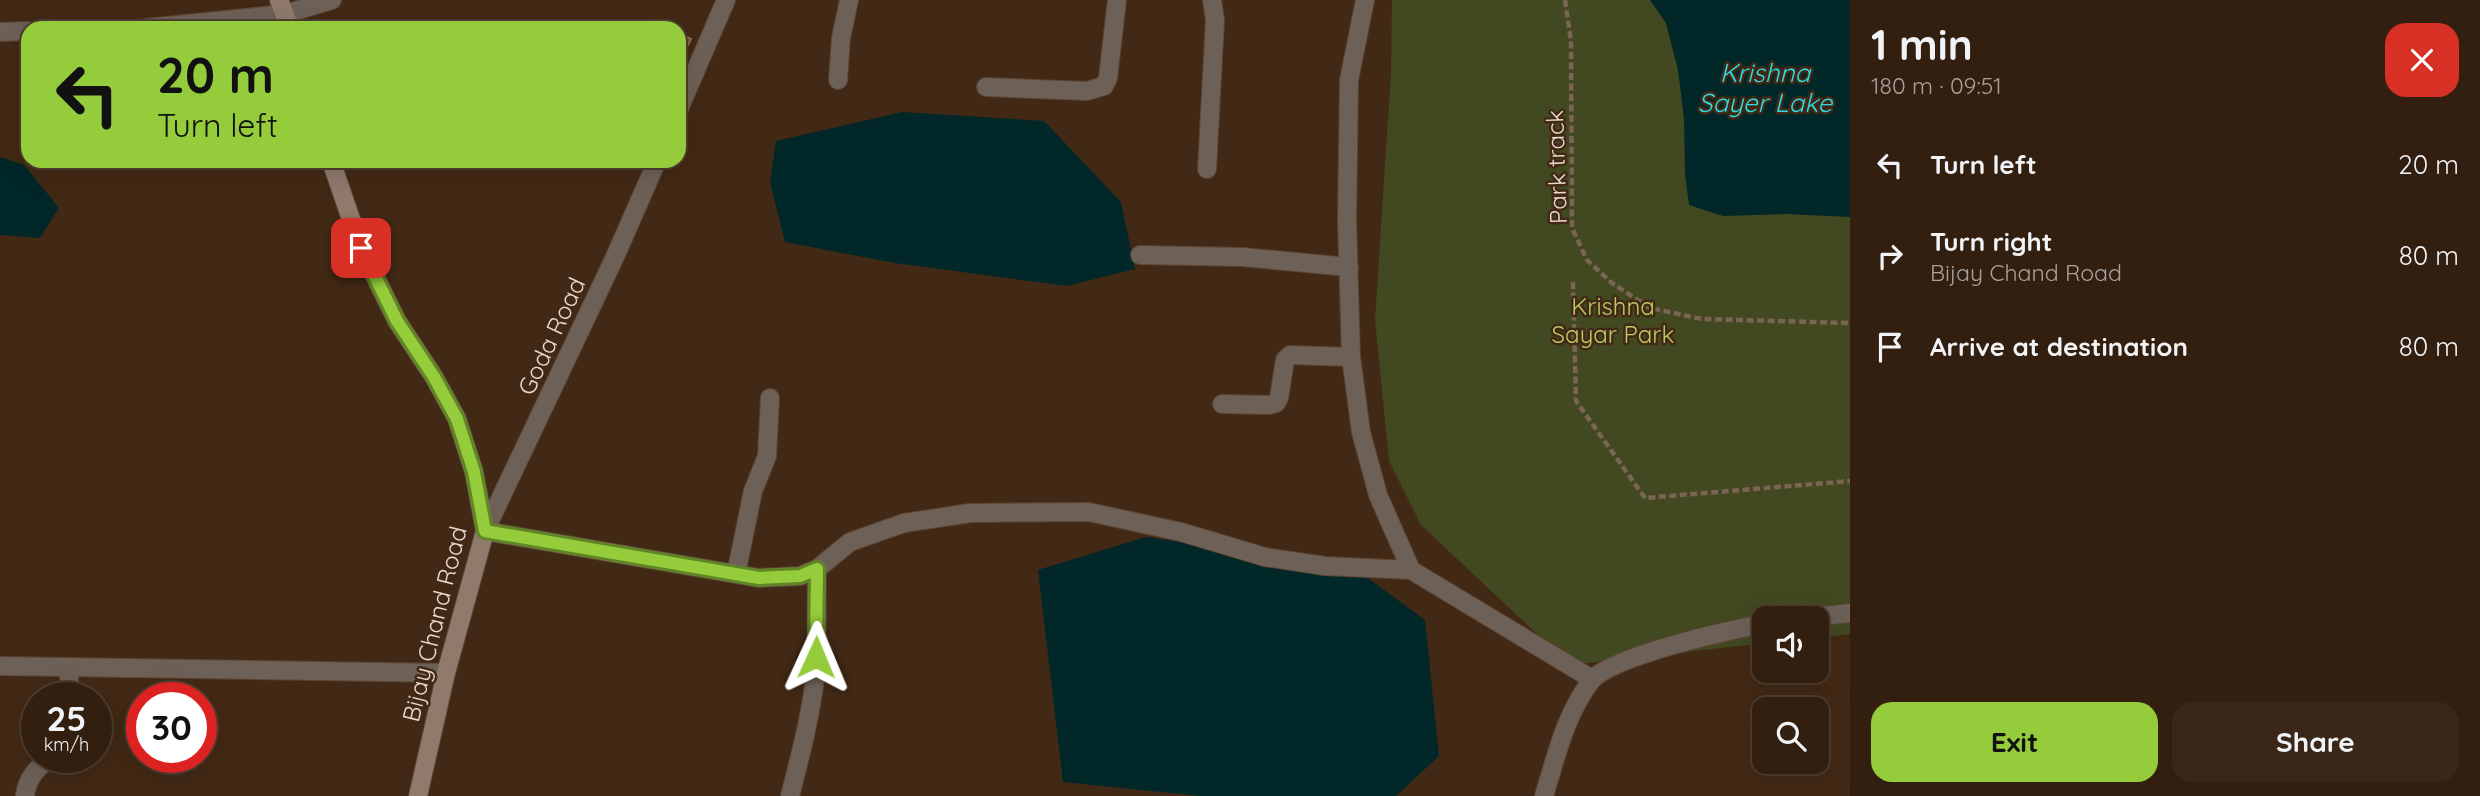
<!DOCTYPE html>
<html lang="en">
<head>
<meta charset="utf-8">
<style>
	:root { --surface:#321f10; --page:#3a2719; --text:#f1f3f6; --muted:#a8a29f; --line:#4d3d30; --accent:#95cc3b }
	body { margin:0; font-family:Quicksand,sans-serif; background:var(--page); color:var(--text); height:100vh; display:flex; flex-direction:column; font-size:26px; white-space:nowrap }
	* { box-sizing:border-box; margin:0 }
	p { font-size:23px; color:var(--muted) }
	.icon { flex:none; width:38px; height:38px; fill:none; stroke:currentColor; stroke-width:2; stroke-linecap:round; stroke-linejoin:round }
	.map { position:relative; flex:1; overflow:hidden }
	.side { display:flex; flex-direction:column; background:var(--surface); width:630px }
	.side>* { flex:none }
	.banner { position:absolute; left:21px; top:21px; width:665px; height:147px; border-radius:21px; box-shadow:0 7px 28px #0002,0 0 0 2px var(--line); background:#95cc3b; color:#111; overflow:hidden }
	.tools { position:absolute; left:1752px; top:606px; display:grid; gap:14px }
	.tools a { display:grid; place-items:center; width:77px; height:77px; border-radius:14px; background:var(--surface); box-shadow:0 7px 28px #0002,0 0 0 2px var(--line); font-size:35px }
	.speed { position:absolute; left:21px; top:682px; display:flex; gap:14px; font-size:35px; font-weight:700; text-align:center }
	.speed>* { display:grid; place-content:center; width:91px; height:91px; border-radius:50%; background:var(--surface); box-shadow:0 7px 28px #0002,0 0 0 2px var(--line); line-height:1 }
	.speed small { font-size:18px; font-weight:400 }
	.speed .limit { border:10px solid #d22; background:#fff; color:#111 }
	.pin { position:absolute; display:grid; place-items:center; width:60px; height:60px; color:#fff; margin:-30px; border-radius:14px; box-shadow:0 4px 10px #0006 }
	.me { position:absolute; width:77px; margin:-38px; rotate:1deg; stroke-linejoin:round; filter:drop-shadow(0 0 5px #0008) }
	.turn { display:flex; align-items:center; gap:24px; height:147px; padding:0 21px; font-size:32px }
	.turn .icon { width:91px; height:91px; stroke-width:2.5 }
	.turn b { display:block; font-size:49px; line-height:60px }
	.round { display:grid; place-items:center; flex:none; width:74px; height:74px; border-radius:21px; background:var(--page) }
	.summary { display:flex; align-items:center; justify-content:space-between; height:119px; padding:0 21px }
	h1 { font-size:42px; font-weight:700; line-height:52px }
	.button { display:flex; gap:14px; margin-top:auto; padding:14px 21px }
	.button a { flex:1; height:80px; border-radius:21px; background:var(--accent); color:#111; font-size:28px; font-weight:700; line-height:80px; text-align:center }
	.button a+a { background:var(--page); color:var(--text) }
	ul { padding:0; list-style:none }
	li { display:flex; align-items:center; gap:21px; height:91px; padding:0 21px }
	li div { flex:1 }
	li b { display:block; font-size:26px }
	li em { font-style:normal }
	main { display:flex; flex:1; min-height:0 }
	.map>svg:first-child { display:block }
	.green { fill:#424920 }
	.water { fill:#012728 }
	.building { fill:#80460c; stroke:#866954; stroke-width:2 }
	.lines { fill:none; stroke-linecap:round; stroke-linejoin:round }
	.street-casing { stroke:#5d4532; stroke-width:20 }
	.secondary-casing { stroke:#5d4532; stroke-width:20 }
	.path { stroke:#7a6453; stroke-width:4.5; stroke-dasharray:7 3.5; stroke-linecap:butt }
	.street { stroke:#6d6057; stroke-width:18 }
	.secondary { stroke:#8f7a6c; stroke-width:18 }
	.route-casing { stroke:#618526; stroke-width:18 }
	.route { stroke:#95cc3b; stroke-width:12 }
	.labels { text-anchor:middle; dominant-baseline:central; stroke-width:5; stroke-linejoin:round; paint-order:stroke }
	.street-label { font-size:24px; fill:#ead9cd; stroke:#422915 }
	.park-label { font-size:24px; fill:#bbca61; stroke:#422915 }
	.water-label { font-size:26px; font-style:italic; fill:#2bdce4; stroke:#422915 }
</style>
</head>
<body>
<main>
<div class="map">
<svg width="1850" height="796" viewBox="0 0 1850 796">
	<rect width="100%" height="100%" fill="#422915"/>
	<!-- green -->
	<path class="green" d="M1392 0H1850V634L1817 638 1816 618H1764V643L1570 665 1421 525 1389 461 1375 320 1391 73Z"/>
	<!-- water -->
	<path class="water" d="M1650 0H1850V217L1786 214 1723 216 1689 205 1685 174 1684 119 1678 70 1666 23Z
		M902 112 1044 121 1121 202 1135 269 1067 286 895 263 785 242 770 183 776 141Z
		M0 157 24 165 59 208 40 238 0 235Z
		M1146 537 1350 565 1425 620 1439 756 1396 796H1200L1063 782 1038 570Z"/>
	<!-- building -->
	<path class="building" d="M679 33 691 39 679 63Z"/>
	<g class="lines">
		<!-- street casing -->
		<g class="street-casing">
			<path id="street" d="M1365 0 1349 80 1347 221 1351 357 1361 432 1378 495 1411 570 1592 679
				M146 28 285 14 332 0
				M0 32 28 31
				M838 80 841 38 849 0
				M986 87 1087 91 1104 86 1108 78 1117 0
				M679 109 726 0
				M657 161 614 259 485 531 759 578 800 576 817 569 850 542 904 523 970 513 1089 512 1181 532 1265 557 1325 566 1411 570
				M1207 169 1215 20 1212 0
				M1140 255 1242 257 1349 267
				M1222 404 1269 405 1276 403 1279 398 1285 360 1290 355 1351 357
				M736 574 753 491 767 456 770 398
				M1807 618 1850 613
				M0 666 446 673
				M69 667V698
				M25 796C27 778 36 769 50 758
				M790 796C800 757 810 719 815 678 818 642 816 605 817 569
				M1544 796C1556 757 1565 715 1591 681 1609 657 1731 629 1764 624"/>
		</g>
		<!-- secondary casing -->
		<g class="secondary-casing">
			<path id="secondary" d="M279 0 290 28
				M331 161 361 248 397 321 434 377 457 419 474 472 485 531 446 673 418 796"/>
		</g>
		<!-- path -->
		<path class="path" d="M1565 0 1571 41 1572 228 1587 260 1612 283 1650 308 1702 319 1850 323
			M1573 282 1576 401 1645 498 1850 481"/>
		<!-- street -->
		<use href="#street" class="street"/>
		<!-- secondary -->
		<use href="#secondary" class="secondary"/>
	</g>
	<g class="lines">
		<!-- route casing -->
		<g class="route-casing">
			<path id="route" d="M361 248 397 321 434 377 457 419 474 472 485 531 759 578 800 576 817 569 816 657"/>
		</g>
		<!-- route -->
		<use href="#route" class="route"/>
	</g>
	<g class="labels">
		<!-- street labels -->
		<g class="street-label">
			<text transform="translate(1556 167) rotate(-92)">Park track</text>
			<text transform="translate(551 336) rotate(-65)">Goda Road</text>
			<text transform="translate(434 624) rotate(-76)">Bijay Chand Road</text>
		</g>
		<!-- park labels -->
		<g class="park-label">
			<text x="1613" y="306">Krishna<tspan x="1613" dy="28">Sayar Park</tspan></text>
		</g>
		<!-- water labels -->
		<g class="water-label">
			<text x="1765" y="72">Krishna<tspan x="1765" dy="30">Sayer Lake</tspan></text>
		</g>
	</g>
</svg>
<div class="tools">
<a><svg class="icon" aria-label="sound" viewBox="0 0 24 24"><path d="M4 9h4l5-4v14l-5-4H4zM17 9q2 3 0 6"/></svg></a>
<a><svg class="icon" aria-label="search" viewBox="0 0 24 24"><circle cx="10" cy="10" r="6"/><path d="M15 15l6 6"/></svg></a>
</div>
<div class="speed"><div>25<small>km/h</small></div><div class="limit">30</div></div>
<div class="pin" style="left:361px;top:248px;background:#d93025"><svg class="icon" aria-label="arrive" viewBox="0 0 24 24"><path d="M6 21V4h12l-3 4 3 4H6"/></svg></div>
<svg class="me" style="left:816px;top:657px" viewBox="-20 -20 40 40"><path d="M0-17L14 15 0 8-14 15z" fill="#95cc3b" stroke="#fff" stroke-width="4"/></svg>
<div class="banner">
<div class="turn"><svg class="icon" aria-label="left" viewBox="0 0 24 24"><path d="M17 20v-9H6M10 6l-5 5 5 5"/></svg><div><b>20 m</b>Turn left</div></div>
</div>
</div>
<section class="side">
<div class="summary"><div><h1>1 min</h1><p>180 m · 09:51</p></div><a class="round" style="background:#d93025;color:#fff"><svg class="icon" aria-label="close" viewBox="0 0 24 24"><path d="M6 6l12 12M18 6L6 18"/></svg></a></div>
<ul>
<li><svg class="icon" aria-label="left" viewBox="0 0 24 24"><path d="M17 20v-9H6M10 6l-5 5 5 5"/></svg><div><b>Turn left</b></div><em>20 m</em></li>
<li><svg class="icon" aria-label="right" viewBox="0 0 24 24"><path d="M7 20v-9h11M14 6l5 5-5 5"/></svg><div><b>Turn right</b><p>Bijay Chand Road</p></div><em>80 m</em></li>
<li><svg class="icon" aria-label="arrive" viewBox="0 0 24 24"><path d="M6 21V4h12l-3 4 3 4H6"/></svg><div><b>Arrive at destination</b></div><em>80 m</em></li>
</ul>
<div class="button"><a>Exit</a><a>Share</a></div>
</section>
</main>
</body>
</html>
